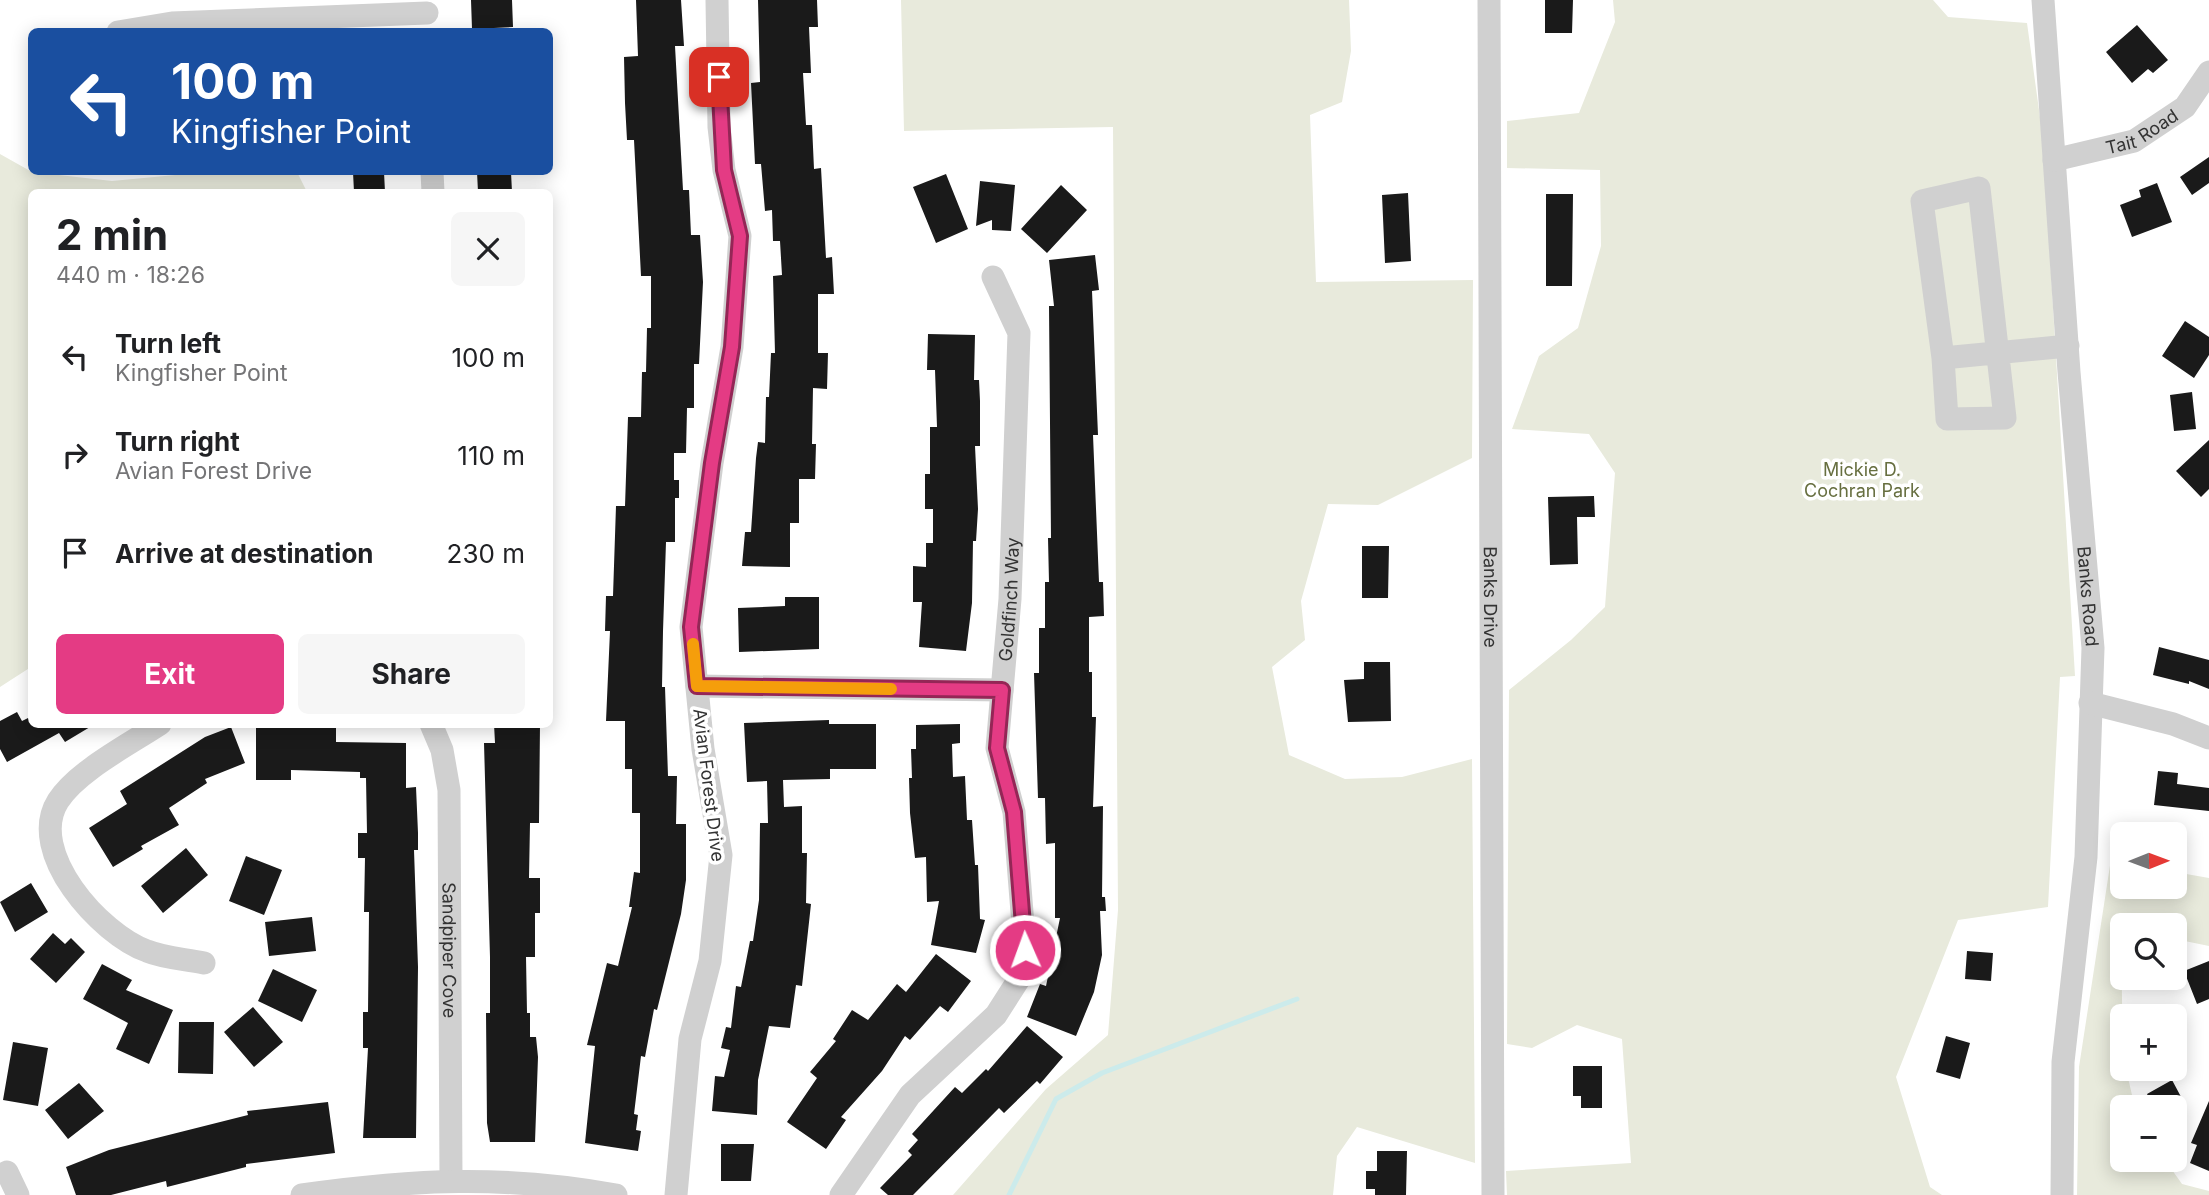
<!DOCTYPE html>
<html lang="en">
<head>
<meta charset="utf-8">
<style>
	:root { --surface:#fff; --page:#f6f6f6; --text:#202124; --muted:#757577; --accent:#e43b84 }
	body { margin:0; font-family:Inter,sans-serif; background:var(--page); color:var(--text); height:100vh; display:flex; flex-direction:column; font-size:26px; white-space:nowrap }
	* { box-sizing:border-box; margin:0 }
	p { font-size:23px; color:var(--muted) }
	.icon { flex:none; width:38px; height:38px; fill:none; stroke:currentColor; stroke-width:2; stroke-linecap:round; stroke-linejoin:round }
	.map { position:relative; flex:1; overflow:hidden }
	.drawer { position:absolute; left:28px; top:189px; width:525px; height:539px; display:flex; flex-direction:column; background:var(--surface); border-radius:10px; box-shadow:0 4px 18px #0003 }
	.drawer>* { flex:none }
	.top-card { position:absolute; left:28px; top:28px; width:525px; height:147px; border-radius:10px; box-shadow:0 4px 18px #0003; background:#1a4fa0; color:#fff; overflow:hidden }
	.needle { width:46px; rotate:89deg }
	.tools { position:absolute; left:2110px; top:822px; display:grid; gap:14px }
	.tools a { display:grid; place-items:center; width:77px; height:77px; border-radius:10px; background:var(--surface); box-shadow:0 4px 18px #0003; font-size:35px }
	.pin { position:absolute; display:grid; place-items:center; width:60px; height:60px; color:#fff; margin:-30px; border-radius:14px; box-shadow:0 4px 10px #0006 }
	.me { position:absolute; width:77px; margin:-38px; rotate:358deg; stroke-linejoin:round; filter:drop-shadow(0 0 5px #0008) }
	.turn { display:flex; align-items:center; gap:24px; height:147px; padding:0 28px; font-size:32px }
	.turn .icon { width:91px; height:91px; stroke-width:2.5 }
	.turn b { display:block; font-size:49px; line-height:60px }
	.round { display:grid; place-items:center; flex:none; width:74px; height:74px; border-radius:10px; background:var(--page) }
	.summary { display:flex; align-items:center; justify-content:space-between; height:119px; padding:0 28px }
	h1 { font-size:42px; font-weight:700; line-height:52px }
	.primary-button { display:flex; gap:14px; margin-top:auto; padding:14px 28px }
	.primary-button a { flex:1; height:80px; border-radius:10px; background:var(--accent); color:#fff; font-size:28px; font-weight:700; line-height:80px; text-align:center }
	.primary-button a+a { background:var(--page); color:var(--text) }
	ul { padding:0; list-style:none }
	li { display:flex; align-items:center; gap:21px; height:98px; padding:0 28px }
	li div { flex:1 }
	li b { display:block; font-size:26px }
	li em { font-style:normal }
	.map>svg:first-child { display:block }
	.green { fill:#e8eadc }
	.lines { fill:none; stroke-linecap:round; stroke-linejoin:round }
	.stream { stroke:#ccebeb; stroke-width:5 }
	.building { fill:#1a1a1a }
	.minor { stroke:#d0d0d0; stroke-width:23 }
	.route-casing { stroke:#942656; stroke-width:18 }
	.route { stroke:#e43b84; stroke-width:12 }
	.slow { stroke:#f59e0b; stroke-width:12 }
	.labels { text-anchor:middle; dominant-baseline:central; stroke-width:7; stroke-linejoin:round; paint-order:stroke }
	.street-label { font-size:18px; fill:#333; stroke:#fff }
	.park-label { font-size:18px; fill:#676f40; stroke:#fff }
</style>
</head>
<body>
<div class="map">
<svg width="2209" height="1195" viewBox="0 0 2209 1195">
	<rect width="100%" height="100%" fill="#fff"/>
	<!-- green -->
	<path class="green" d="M901 0H1349L1351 51 1342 102 1310 115 1316 282 1473 280 1472 458 1378 505 1328 504 1301 601 1305 640 1272 667 1289 755 1345 779 1402 777 1472 759 1475 1163 1357 1127 1337 1156 1333 1195H953L1046 1089 1108 1035 1118 910 1113 127 904 131Z
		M1613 0H1933L1948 17 2027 23 2043 139 2075 676 2060 677 2048 907 1958 920 1896 1077 1930 1187 1942 1195H1507L1506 1171 1631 1163 1622 1039 1577 1025 1532 1048 1507 1044 1509 690 1571 640 1605 607 1615 473 1589 434 1512 429 1539 356 1578 328 1601 246 1600 170 1507 168V121L1579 113 1615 22Z
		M0 154 32 172 112 181 207 172H297L307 192H32L31 667 0 687Z
		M2113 846 2123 850V887H2175V872L2209 878V946L2175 939V926L2121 927 2123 1069H2126L2135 1108H2123V1160H2165L2182 1184 2209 1191V1195H2077L2079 1067Z"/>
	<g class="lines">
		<!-- stream -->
		<path class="stream" d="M1009 1195 1056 1099 1102 1073 1297 999"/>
	</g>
	<!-- building -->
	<path class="building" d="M471 0H512L513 27 472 29Z
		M636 0H681L684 46H675L683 190H689L691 235H700L703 282 699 364H694V408H687L686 453H674V480H679V498H675V542H666L663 631 662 687H665L668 776H677L676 824H686V880L681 914 657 1010 654 1009 645 1057 641 1056 634 1114 638 1115 636 1130 641 1131 638 1151 585 1143 595 1046 587 1045 607 963 618 966 632 907H629L634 872 640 873V813H632V769H625V721H606L610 631H605L606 596H613L616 506H625L628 417H641L642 372H646L647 328H651V276H641L634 140H627L625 103 624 57 638 56Z
		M758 0H817L818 27H809L811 73H803L806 125H812L814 169 821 168 826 258 832 257 834 294H818V353H828L827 389 813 388 812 444H816L815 479H799V523H790V567L742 566 745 532H751L756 458 758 442 765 443 766 397H769L771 353H775L773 276 782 275 780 241H773L772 210 765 211 761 164H755L751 83 760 82Z
		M1545 0H1573L1572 33H1545Z
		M2137 25 2168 60 2153 73 2148 69 2132 83 2106 52Z
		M2209 157V183L2192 195 2180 177Z
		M353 172H384L385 192H354Z
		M477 172H511L512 192H478Z
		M946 174 968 229 936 243 913 187Z
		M980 181 1015 185 1011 231 992 230V220L976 226Z
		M2157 183 2172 222 2132 237 2120 205 2141 197 2139 190Z
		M1061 185 1087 210 1047 253 1021 229Z
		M1408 193 1411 261 1385 263 1382 195Z
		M1546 194H1573L1572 286H1546Z
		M1095 255 1099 290 1092 291 1098 435H1093L1099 582H1103L1104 616 1089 617V672H1092V717H1096L1093 807 1103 806 1102 897H1105L1106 911H1100L1102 955 1094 992 1076 1036 1027 1017 1040 984 1046 986 1060 918H1055V843L1046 844 1045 798H1038L1034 673H1039V628H1045V582H1049L1048 538H1051L1049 306H1054L1049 260Z
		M2185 321 2209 337V355L2194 378 2162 356Z
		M928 334 975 335 974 380H979L980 401V446H975L978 509 976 541H973L972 603 966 651 919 647 922 602H913V566L926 567V543H933V509H925V474H930V427H937L935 370H927Z
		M2192 392 2196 429 2174 431 2170 395Z
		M2209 440V489L2201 497 2176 471Z
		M1594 496 1595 517H1577L1578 564 1550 565 1548 497Z
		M1362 546H1389L1388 598H1362Z
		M785 597H819V649L739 652 738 608 785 606Z
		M2159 647 2209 660V689L2189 681V684L2153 675Z
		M1364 662H1390L1391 721 1348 722 1344 680 1364 679Z
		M17 712 22 721 32 716V724H95L65 742 59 733 7 762 0 749V721Z
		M829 720V724H876V769H830V779L783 780 784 807 802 806V853H807L806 903 811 904 802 986 796 985 790 1028 769 1026 758 1080 757 1115 712 1111 715 1076 724 1077 730 1050 721 1048 726 1027 731 1028 736 986 741 987 750 941H753L759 900 760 823H768L767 781 747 782 744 723Z
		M256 724H336V742L406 743V788L416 787 418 833V850H414L418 967 416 1138H363L368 1048H363V1012H368L369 912H364L365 858H358V833H367L366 778H360V772L291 770V780H256Z
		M494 724H540L539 823H530L529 878H540V913H535V957H526L527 1013H530V1037H536L538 1057 535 1142H490L487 1123 486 1013H490V957L484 743H495Z
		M960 724V743L952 744 953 777 965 776 967 820H972L975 865H978L980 919 985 920 976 953 931 945 939 901 927 902 926 857 915 858 910 813 909 778H912L911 749H916V725Z
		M231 727 245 763 205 779 207 783 169 808 179 825 141 846 143 849 113 867 89 828 127 804 120 791 205 737Z
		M2158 771 2178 773 2177 784 2209 788V811L2154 805Z
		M186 848 208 875 163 913 141 886Z
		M246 856 282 870 264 915 229 901Z
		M31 883 48 912 15 932 0 902Z
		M312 917 316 951 269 956 265 922Z
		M53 933 65 944 71 938 85 952 56 983 30 959Z
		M1967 951 1993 953 1991 981 1965 979Z
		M936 954 971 981 948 1012 940 1006 910 1040 905 1036 882 1071 841 1117 846 1120 826 1149 787 1122 817 1078 810 1072 836 1041 833 1039 852 1010 868 1020 897 984 906 992Z
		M2209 961V999L2197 1004 2184 971Z
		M102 964 132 980 126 990 173 1010 149 1064 116 1049 128 1023 83 999Z
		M273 969 317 990 302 1022 258 1001Z
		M253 1007 283 1042 254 1067 224 1032Z
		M179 1022H214L213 1074 178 1073Z
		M1027 1026 1063 1057 1040 1084 1037 1081 1004 1113 999 1108 913 1195H888L880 1188 912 1155 908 1151 918 1140 912 1134 955 1087 962 1093 986 1069 988 1071Z
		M1946 1036 1970 1043 1960 1079 1936 1072Z
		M13 1042 48 1048 38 1106 3 1100Z
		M1573 1066H1602V1108H1581V1096H1573Z
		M2172 1080 2187 1108H2154L2147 1094Z
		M79 1083 104 1111 68 1139 45 1110Z
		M2209 1101V1171L2190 1163 2197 1145 2191 1143Z
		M328 1102 335 1153 246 1164V1167L167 1187 166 1181 111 1195H76L66 1167 109 1150 248 1115 247 1111Z
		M721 1144H754L751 1181H721Z
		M1377 1151H1407L1406 1195H1375V1189H1366V1171H1377Z"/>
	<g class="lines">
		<!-- minor -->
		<g class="minor">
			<path id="s1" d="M1489 0 1493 1195"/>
			<path id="s2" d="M2043 0 2069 372 2093 648 2086 857 2063 1062 2062 1195"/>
			<path d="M118 32 172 23 427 13"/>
			<path id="s3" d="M2054 160 2134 141 2185 107 2209 72"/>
			<path d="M432 172 433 192"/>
			<path d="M1943 358 1947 419 2005 418 1979 188 1922 201 1943 358 2068 346"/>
			<path d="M697 686 1002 690"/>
			<path d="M2090 703 2173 724 2209 738"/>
			<path d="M160 724C130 744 77 771 58 801 26 852 100 934 147 951 164 958 186 959 204 963"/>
			<path id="s4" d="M431 724 442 750 449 790 451 1179"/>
			<path d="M7 1172 18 1195"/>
			<path d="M302 1195C414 1179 504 1175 616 1195"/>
			<path d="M676 1195 690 1039 710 961 721 855 703 749 691 627 712 463 732 347 740 236 724 170 719 127 717 0"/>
			<path id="s5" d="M841 1195 910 1095 996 1015 1019 979 1025 950 1014 812 997 748 1010 599 1019 333 993 277"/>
		</g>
	</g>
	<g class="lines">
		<!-- route casing -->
		<g class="route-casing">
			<path id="route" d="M719 77 724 170 740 236 732 347 712 463 691 627 697 686 1002 690 997 748 1014 812 1025 950"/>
		</g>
		<!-- route -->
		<use href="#route" class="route"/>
		<!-- slow -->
		<path class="slow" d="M693 644 697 686 891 689"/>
	</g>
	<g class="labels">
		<!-- street labels -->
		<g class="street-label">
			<text stroke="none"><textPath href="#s3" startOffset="93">Tait Road</textPath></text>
			<text stroke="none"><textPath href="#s1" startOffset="597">Banks Drive</textPath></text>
			<text stroke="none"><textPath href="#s2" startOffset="598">Banks Road</textPath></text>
			<text stroke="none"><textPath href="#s5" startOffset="665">Goldfinch Way</textPath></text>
			<text transform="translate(709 785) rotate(83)">Avian Forest Drive</text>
			<text stroke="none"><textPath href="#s4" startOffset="229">Sandpiper Cove</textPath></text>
		</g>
		<!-- park labels -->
		<g class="park-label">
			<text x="1862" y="469">Mickie D.<tspan x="1862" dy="21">Cochran Park</tspan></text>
		</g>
	</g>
</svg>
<div class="tools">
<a><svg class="needle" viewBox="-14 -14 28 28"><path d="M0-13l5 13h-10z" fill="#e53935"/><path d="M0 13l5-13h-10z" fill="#757577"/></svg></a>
<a><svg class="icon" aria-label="search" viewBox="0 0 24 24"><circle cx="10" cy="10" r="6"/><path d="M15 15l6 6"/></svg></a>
<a>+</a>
<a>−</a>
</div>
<div class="pin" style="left:719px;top:77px;background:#d93025"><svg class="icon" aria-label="arrive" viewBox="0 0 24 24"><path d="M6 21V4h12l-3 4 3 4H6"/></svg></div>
<svg class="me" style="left:1025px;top:950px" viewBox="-20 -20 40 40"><circle r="17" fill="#e43b84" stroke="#fff" stroke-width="3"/><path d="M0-11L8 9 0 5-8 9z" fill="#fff"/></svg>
<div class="top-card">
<div class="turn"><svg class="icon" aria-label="left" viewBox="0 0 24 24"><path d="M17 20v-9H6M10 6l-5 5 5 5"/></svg><div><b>100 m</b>Kingfisher Point</div></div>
</div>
<section class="drawer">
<div class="summary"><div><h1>2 min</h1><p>440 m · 18:26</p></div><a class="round"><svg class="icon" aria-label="close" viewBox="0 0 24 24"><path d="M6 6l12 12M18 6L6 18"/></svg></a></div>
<ul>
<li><svg class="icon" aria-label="left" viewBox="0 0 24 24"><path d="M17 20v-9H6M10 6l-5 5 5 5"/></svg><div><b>Turn left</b><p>Kingfisher Point</p></div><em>100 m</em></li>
<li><svg class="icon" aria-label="right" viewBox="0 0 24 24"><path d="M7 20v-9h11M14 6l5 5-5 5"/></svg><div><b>Turn right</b><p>Avian Forest Drive</p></div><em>110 m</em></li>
<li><svg class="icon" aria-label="arrive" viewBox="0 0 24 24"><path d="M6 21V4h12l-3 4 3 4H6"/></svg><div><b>Arrive at destination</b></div><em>230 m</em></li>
</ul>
<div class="primary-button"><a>Exit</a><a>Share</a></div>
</section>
</div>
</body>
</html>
